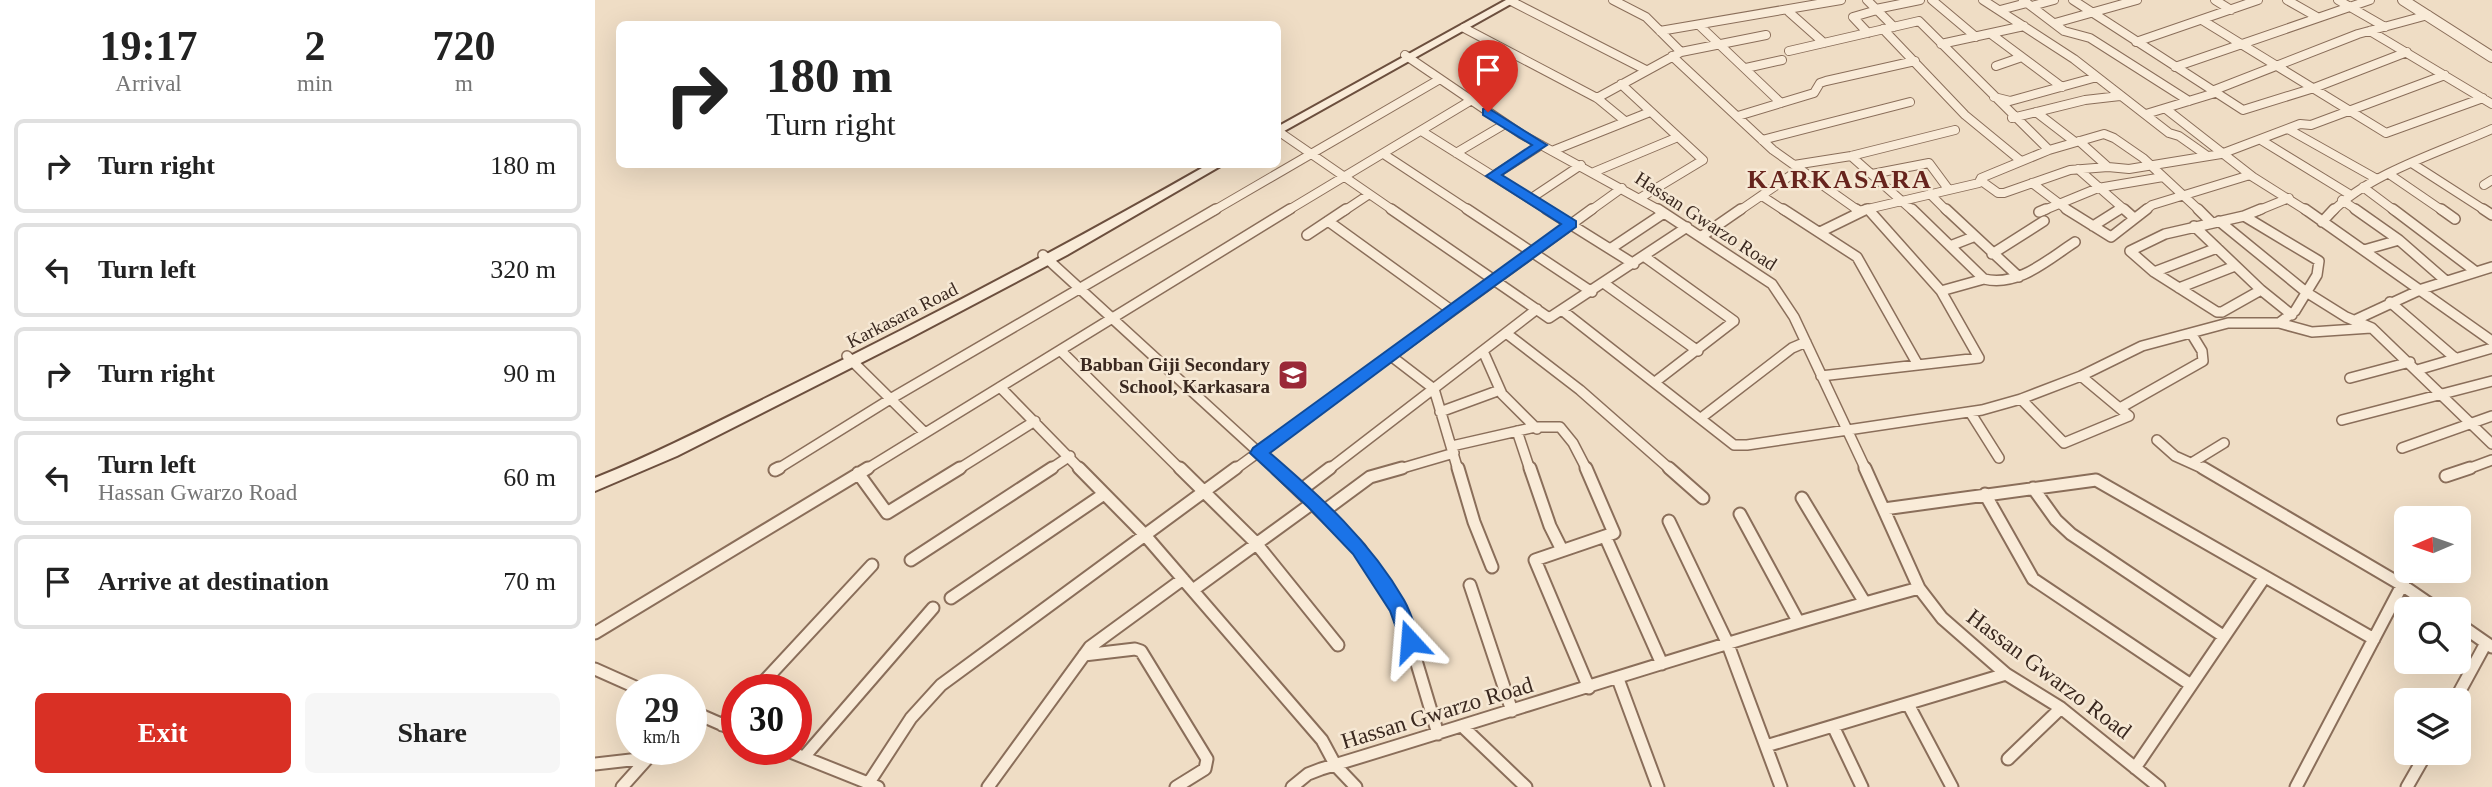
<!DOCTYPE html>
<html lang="en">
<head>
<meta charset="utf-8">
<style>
	:root { --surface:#fff; --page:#f6f6f6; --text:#222; --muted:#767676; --line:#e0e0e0; --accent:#d93025 }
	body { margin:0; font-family:"Times New Roman",serif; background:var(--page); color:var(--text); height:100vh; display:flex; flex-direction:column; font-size:26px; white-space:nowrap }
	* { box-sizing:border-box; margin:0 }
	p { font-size:23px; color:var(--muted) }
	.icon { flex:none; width:38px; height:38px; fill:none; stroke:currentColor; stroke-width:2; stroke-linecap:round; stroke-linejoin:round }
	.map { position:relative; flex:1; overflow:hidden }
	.drawer { display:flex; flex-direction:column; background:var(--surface); width:595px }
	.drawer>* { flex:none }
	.hud { position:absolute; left:21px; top:21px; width:665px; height:147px; border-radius:10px; box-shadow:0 7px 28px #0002; background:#fff; color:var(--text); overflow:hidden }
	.needle { width:46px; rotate:268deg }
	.fabs { position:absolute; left:1799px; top:506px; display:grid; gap:14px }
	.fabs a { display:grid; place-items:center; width:77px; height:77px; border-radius:10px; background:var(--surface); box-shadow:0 7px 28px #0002; font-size:35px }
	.speed { position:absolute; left:21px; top:674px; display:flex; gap:14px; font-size:35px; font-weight:700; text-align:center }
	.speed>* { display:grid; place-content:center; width:91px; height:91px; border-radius:50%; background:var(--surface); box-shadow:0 7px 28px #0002; line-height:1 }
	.speed small { font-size:18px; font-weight:400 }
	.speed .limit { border:10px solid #d22; background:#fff; color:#111 }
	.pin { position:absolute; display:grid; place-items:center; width:60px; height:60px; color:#fff; margin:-72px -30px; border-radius:50% 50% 50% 0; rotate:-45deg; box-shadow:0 0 7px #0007 }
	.pin .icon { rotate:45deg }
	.me { position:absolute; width:77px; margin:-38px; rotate:341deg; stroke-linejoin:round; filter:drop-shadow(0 0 5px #0008) }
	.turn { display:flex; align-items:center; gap:24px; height:147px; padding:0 35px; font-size:32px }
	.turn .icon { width:91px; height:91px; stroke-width:2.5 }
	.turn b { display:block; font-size:49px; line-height:60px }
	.eta { display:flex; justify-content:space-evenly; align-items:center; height:119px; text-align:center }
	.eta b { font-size:42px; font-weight:800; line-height:49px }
	.cta { display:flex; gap:14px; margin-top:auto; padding:14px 35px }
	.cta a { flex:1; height:80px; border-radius:10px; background:var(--accent); color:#fff; font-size:28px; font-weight:800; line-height:80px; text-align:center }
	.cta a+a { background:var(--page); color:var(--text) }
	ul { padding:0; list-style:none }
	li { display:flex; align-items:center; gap:21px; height:94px; margin:0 14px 10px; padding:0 21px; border:4px solid var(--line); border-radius:10px }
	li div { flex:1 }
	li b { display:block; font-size:26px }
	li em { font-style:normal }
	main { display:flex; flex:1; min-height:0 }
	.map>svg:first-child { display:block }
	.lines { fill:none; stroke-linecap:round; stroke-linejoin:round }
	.minor-far2-casing { stroke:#8a6e5a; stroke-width:10 }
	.minor-far1-casing { stroke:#8a6e5a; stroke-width:12 }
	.minor-casing { stroke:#8a6e5a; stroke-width:15 }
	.tertiary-casing { stroke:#8a6e5a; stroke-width:12 }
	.secondary-casing { stroke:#6c4f3e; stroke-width:4 }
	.minor-far2 { stroke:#f9ebd8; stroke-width:8 }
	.minor-far1 { stroke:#f9ebd8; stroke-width:9 }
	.minor { stroke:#f9ebd8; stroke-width:11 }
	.tertiary { stroke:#f9ebd8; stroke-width:10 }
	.secondary { fill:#f9ebd8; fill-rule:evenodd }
	.route { fill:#1a73e8; stroke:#114b97; stroke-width:2 }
	.labels { text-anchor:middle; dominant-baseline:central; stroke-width:5; stroke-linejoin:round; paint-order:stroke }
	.street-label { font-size:19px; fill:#3a281f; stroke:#f6e8d4 }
	.poi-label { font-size:19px; font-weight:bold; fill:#3a281f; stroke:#f6e8d4; text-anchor:end }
	.near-street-label { font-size:23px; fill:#3a281f; stroke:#f6e8d4 }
	.district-label { font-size:26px; font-weight:bold; letter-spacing:2px; fill:#67241d; stroke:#f6e8d4 }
</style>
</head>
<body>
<main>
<section class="drawer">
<div class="eta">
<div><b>19:17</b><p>Arrival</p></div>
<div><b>2</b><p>min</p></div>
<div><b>720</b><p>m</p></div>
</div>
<ul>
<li><svg class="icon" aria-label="right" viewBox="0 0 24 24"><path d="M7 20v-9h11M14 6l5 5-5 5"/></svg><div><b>Turn right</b></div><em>180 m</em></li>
<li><svg class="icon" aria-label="left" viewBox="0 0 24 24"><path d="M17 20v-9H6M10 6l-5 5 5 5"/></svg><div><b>Turn left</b></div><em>320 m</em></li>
<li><svg class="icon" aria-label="right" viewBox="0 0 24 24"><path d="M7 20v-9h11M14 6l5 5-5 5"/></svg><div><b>Turn right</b></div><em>90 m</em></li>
<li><svg class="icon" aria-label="left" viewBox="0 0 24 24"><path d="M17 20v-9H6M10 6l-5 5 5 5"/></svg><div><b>Turn left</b><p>Hassan Gwarzo Road</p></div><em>60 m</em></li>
<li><svg class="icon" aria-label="arrive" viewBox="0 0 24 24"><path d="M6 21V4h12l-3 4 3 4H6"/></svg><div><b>Arrive at destination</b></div><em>70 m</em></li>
</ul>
<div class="cta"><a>Exit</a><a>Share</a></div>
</section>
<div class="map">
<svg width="1897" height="787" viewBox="0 0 1897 787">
	<rect width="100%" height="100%" fill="#efddc5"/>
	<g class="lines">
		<!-- minor-far2 casing -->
		<g class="minor-far2-casing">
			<path id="minor-far2" d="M1018 0 1051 17 1086 52
				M1272 0 1299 27
				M1337 0 1381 37
				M1388 0 1479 59 1574 133 1584 136 1611 155
				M1428 0 1469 31 1495 38 1594 101
				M1478 0 1648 110 1719 88 1812 52
				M1620 0 1636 10
				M1692 0 1722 17
				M1743 0 1790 27
				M916 1 1051 70
				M1437 6 1459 0
				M1281 9 1325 0
				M1405 10 1432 3
				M1194 12 1229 43
				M1607 20 1791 133 1888 98
				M1460 23 1542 0
				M1104 25 1186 103
				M869 28 1002 98 1030 121
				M1288 29 1370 115 1426 161
				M1065 31 1246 0
				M1775 31 1897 104
				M1273 33 1258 17 1282 10
				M1396 34 1467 87
				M1541 42 1663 0
				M1346 44 1429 26
				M1194 51 1324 21 1454 150
				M810 55 926 134 1066 211
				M1077 56 1178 150 1264 211
				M1401 66 1427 57
				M1580 67 1775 0
				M1151 68 1187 60
				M1026 84 1108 160 1045 198
				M1617 91 1763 34 1833 15
				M1399 97 1415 101 1502 77
				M1002 98 1086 52 1171 35
				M1571 109 1658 177 1712 211
				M1441 112 1480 142
				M1551 114 1620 93
				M1143 116 1219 93 1225 83 1231 81 1320 61
				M1417 118 1490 100 1525 96
				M1693 129 1782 179
				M683 131 799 211
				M828 132 954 211
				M1167 140 1315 102
				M1666 140 1754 194
				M1484 141 1513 167
				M957 151 1055 112
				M861 153 910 124
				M790 155 875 211
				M1256 156 1318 211
				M1818 164 1891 211
				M1199 165 1256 156 1360 130
				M1483 169 1531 211
				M999 172 1083 137
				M1277 174 1334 163 1354 190
				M1794 174 1848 211
				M898 176 946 145
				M1385 180 1403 193H1409L1475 170 1513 167 1534 169 1626 154 1705 124 1716 125 1850 75
				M1437 183 1474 211
				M1889 185 1897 180
				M1768 187 1800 211
				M1335 194 1352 211
				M1167 196 1190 211
				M935 199 986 165
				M1747 200 1763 211
				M618 211 845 79
				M692 211 875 101
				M749 211 773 195
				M995 211 1027 188
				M1144 211 1205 169
				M1264 211 1384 183 1386 178 1454 150 1509 134 1519 138 1548 158 1605 211
				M1447 211 1503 188 1568 177
				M1522 211 1527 208
				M1549 211 1557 205 1655 175
				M1662 211 1694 198
				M1738 211C1775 173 1848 151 1897 129"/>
		</g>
		<!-- minor-far1 casing -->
		<g class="minor-far1-casing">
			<path id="minor-far1" d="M796 209 954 318 1092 227
				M872 209 997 292
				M951 209 1039 264
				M1063 209 1177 284 1199 317 1271 470
				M1188 209 1262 257 1323 365
				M1261 209 1264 211
				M1317 209 1389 279C1424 287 1452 260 1480 242
				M1351 209 1424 277
				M1471 209 1516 237 1552 209
				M1529 209 1539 218
				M1603 209 1616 222
				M1710 209 1897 341
				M1760 209 1804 240 1851 281
				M1798 209 1880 271
				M1846 209 1860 219
				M1888 209 1897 215
				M1444 212 1451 209
				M733 221 856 310
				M1624 221 1711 292 1751 317 1777 328 1897 444
				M1727 222 1739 209
				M1498 226 1525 209
				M1599 226 1666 290 1697 315
				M1225 232 1272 209
				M712 235 751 209
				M1107 236 1146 209
				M1355 246 1378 237
				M1015 249 1069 213
				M1769 250 1804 240
				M1397 254 1449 221
				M448 255 683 470
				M1050 257 1139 321 1060 382
				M1559 272 1622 248
				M1010 284 1103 351
				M1584 288 1640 266
				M1666 290 1627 312H1622L1559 272 1535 251 1570 234 1649 216 1666 209
				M1346 291 1389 279
				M1795 302 1860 358
				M968 311 1139 445H1152L1387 410 1426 399 1486 376 1547 346 1633 323H1684L1700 311 1722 275 1724 261 1649 216
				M1760 320 1827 289 1897 267
				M1684 323 1717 332 1776 328
				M911 333 985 390 1076 470
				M466 351 586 470
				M888 351 907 394 942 429
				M252 356 329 432
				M796 356 839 389 863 470
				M1822 370 1897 348
				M1226 376 1384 358 1346 291 1273 209
				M1755 378 1815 362
				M405 387 486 470
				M1426 399 1469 443 1534 416 1486 376
				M1525 408 1608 361 1607 351 1596 333
				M845 412 905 390
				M1375 412 1404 458
				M1106 418 1197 348 1211 342
				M1747 420 1897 381
				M922 431 935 470
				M1562 440 1580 456 1611 470
				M857 446 940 427H965L978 443 992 470
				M1807 448 1897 416
				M1598 462 1629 443
				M181 470 297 398 621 209
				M270 470 695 209
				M362 470 440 421
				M454 470 475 456
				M639 470 997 209
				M733 470 942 309
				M801 470 859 453
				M1870 470 1897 460"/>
		</g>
		<!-- minor casing -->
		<g class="minor-casing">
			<path id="minor" d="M484 468 549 534 727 740 741 766 761 787
				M585 468 660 542 743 645
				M681 468 765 549 808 617 843 734
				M863 468 879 522 897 567
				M935 468 955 526 967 550
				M991 468 1019 533 940 560 994 688
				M1074 468 1108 498
				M1270 468 1324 588 1347 618 1411 674 1466 708 1564 787
				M1608 468 1807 585 1842 609
				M180 470 184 468
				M263 473 292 513 365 468
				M1851 476 1875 468
				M1438 488 1461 520 1476 534 1628 636
				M706 490 735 468
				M1390 494 1438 579 1596 685
				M1207 498 1270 603
				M1289 509 1501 480 1779 639
				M729 511 775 477 807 468
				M1145 514 1203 621
				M1074 521 1132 642 1186 787
				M1010 536 1067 664
				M316 560 457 468
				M875 585 917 711
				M598 590 719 502
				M356 598 509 494
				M1864 624 1897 647
				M0 633 273 468
				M489 655 540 649 546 651 612 759 610 769 581 787
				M0 669 47 690
				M1023 679 1063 787
				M161 690 277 565
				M1860 700 1891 643
				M1313 704 1357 787
				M96 711 142 731
				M127 725 142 710
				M867 726 931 787
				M1238 726 1267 787
				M1171 746 1411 674
				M188 749 283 787
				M209 757 338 608
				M1413 759 1466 708
				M0 764 53 758
				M1540 768 1669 578
				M273 784 316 718 346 685 641 468
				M27 787 61 749
				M393 787 495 647 588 579
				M697 787 713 774 726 769C925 709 1123 643 1324 588
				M1701 787 1815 570
				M1812 787 1832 752"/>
		</g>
		<!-- tertiary casing -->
		<g class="tertiary-casing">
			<path id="tertiary" d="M1808 0 1897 57"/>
		</g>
		<!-- secondary casing -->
		<g class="secondary-casing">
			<path id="secondary" d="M911 0H923L682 135V127Z
				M614 164H629L472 255 313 339 82 456 0 491V478C67 451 132 417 197 385 338 316 477 242 614 164Z"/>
		</g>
		<!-- minor-far2 -->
		<use href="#minor-far2" class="minor-far2"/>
		<!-- minor-far1 -->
		<use href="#minor-far1" class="minor-far1"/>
		<!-- minor -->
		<use href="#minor" class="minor"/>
		<!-- tertiary -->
		<use href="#tertiary" class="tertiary"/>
		<!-- secondary -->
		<use href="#secondary" class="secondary"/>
	</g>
	<!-- route -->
	<path class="route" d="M893 108 952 145 907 175 981 221V227L861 314 675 453C726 497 775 541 809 600 816 612 820 627 825 641L822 647 815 649 808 647 795 611 758 554 713 507 655 453 658 448 966 224 891 176 937 145 888 115V109Z"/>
	<!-- icons -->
	<defs>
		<g id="school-square" transform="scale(1.575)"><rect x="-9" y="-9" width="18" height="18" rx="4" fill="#9a2938" stroke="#f6e8d4"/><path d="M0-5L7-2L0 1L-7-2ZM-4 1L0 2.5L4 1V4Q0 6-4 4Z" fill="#fff"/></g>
	</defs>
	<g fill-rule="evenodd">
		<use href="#school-square" x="698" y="375"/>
	</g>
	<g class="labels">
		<!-- street labels -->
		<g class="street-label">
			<text transform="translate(1111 221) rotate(33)">Hassan Gwarzo Road</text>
			<text transform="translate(307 315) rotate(-27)">Karkasara Road</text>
		</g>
		<!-- poi labels -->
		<g class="poi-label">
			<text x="675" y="364">Babban Giji Secondary<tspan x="675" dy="22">School, Karkasara</tspan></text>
		</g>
		<!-- near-street labels -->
		<g class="near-street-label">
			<text transform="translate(1454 674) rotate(37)">Hassan Gwarzo Road</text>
			<text transform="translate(842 713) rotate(-17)">Hassan Gwarzo Road</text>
		</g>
		<!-- district labels -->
		<g class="district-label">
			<text x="1245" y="179">KARKASARA</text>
		</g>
	</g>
</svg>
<div class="fabs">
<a><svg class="needle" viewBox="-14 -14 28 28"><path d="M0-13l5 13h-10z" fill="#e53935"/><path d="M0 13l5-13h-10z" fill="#767676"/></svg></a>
<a><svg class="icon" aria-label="search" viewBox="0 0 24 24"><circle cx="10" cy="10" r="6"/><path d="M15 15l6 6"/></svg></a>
<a><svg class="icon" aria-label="layers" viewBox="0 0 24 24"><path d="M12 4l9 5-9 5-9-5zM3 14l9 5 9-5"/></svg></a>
</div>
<div class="speed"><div>29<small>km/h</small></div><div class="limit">30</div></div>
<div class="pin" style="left:893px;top:112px;background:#d93025"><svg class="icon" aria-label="arrive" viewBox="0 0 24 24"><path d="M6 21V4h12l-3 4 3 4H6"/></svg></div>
<svg class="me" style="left:815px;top:641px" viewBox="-20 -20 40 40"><path d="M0-17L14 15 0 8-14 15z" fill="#1a73e8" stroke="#fff" stroke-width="4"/></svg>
<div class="hud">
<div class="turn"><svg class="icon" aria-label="right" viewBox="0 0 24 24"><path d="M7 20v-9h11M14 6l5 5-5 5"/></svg><div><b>180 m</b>Turn right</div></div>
</div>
</div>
</main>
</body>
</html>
